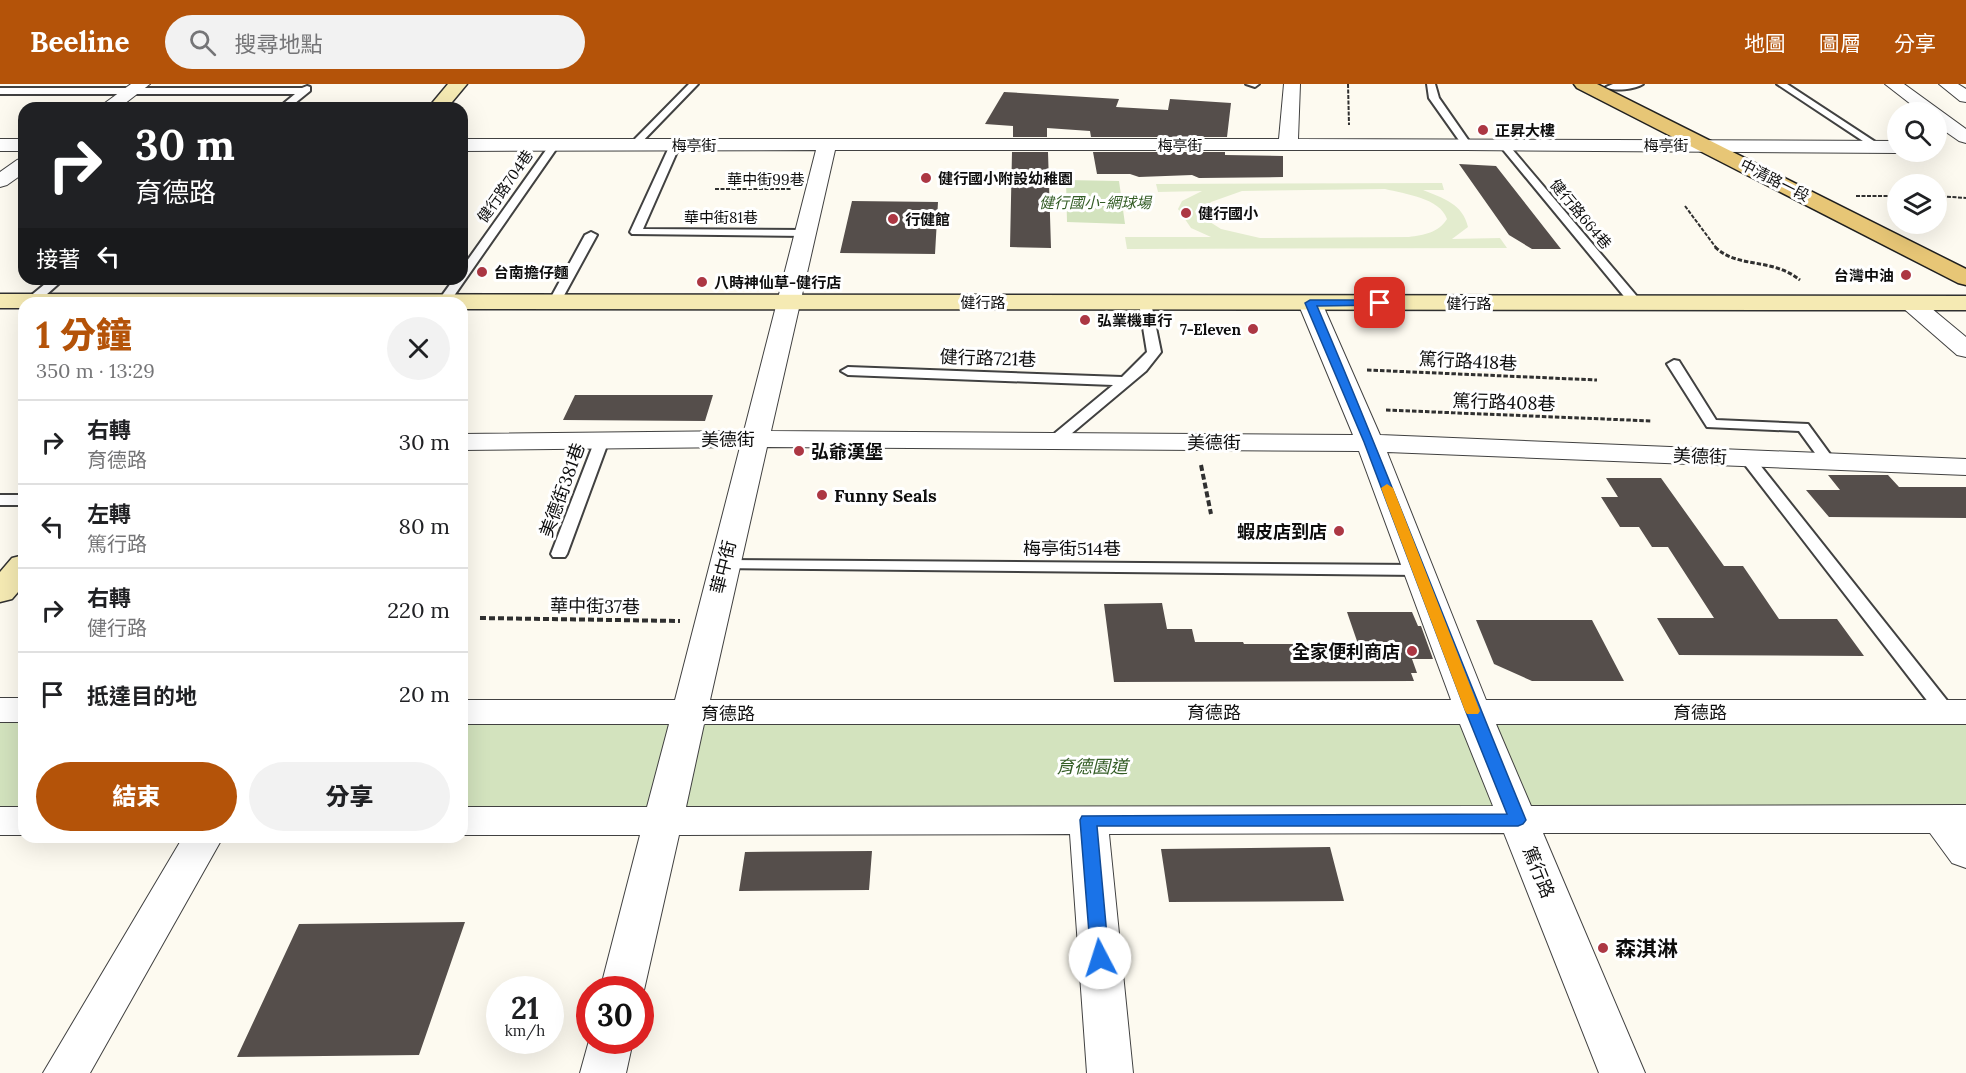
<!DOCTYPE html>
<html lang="zh-TW">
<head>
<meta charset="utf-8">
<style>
	:root { --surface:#fff; --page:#f2f2f2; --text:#202124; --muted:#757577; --line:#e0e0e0; --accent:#b45309 }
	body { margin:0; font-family:Lora,"Noto Sans TC",serif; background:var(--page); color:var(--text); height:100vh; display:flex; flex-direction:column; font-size:22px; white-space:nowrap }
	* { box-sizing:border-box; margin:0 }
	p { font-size:20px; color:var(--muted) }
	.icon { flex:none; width:33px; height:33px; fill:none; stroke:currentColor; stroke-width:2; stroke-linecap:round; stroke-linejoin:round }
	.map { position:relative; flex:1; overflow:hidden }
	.panel { position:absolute; left:18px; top:213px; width:450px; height:546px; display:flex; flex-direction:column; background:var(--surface); border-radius:18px; box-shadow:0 6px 24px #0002 }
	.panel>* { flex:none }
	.guide { position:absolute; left:18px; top:18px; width:450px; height:183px; border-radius:18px; box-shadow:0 6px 24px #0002; background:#202124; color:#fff; overflow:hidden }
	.tools { position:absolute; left:1887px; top:18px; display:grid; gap:12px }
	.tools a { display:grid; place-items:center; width:60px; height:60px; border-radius:50%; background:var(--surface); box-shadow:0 6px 24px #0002; font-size:30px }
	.speed { position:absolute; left:486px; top:892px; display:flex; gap:12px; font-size:30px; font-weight:700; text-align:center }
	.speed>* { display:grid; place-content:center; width:78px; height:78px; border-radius:50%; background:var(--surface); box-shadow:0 6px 24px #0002; line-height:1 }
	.speed small { font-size:15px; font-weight:400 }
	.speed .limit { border:9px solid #d22; background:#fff; color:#111 }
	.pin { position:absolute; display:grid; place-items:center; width:51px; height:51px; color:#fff; margin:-26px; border-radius:12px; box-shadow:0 3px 9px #0006 }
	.me { position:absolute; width:66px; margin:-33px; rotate:355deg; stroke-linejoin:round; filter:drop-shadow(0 0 4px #0008) }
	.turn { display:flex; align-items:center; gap:21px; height:126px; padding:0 18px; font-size:27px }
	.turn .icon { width:78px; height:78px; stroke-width:2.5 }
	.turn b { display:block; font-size:42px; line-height:51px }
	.then { display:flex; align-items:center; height:57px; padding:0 18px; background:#0003; gap:12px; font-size:22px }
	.round { display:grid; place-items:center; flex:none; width:63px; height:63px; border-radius:32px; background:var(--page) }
	.head { display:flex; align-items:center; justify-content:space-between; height:102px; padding:0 18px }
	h1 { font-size:36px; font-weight:800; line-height:45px; color:var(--accent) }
	.primary-button { display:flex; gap:12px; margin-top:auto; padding:12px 18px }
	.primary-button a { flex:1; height:69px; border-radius:36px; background:var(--accent); color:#fff; font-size:24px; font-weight:800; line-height:69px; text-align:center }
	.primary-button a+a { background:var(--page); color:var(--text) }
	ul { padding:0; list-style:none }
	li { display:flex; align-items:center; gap:18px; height:84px; padding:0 18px; border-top:2px solid var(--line) }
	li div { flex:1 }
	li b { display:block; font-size:22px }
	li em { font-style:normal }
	header { display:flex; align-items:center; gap:36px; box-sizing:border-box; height:84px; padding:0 30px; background:var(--accent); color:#fff }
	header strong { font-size:28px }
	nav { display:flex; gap:33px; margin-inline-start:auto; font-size:21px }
	.search { width:420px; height:54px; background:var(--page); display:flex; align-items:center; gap:15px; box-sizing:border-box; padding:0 21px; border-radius:33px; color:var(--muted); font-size:22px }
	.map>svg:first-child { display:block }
	.green { fill:#d3e3be }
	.pitch { fill:#e3ecce; fill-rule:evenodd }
	.building { fill:#554e4b }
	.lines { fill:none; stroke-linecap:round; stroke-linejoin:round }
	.lane-casing { stroke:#414141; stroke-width:4 }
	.street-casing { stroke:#414141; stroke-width:2 }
	.secondary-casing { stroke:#303030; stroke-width:3 }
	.primary-casing { stroke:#1f1f1f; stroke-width:3 }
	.path-far2 { stroke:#303030; stroke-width:2; stroke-dasharray:4 1.5; stroke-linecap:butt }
	.path-far1 { stroke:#303030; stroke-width:3; stroke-dasharray:4.5 2; stroke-linecap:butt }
	.path { stroke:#303030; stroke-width:4; stroke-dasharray:6 3; stroke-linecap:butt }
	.lane { fill:#fff; fill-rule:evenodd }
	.street { fill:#fff; fill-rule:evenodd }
	.secondary { fill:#f5eab3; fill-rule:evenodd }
	.primary { fill:#e7c676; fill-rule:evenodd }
	.route { fill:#1a73e8; stroke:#114b97; stroke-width:1.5 }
	.slow { fill:#f59e0b }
	.poi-dot { fill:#ac3743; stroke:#fff; stroke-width:2 }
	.labels { text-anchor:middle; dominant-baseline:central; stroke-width:6; stroke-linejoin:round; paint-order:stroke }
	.far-poi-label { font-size:15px; font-weight:bold; fill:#0e0e0e; stroke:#fff; text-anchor:start }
	.far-street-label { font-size:15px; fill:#0e0e0e; stroke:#fff }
	.far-park-label { font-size:15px; font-style:italic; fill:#345d26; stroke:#fff }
	.street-label { font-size:18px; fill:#0e0e0e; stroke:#fff }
	.poi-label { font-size:18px; font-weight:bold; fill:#0e0e0e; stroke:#fff; text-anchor:start }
	.park-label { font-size:18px; font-style:italic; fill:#345d26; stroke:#fff }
	.near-poi-label { font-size:21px; font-weight:bold; fill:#0e0e0e; stroke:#fff; text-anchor:start }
</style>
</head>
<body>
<header>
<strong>Beeline</strong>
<div class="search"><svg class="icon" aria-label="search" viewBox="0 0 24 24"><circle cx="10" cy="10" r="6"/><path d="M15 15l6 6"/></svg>搜尋地點</div>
<nav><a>地圖</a><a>圖層</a><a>分享</a></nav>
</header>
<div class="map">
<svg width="1966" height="989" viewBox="0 0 1966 989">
	<rect width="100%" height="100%" fill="#fdfaf0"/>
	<!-- green -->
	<path class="green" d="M1066 96 1119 97 1125 140 1067 138Z
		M675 636 653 729H462V637Z
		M705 636 1463 637 1499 727 684 728Z
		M1491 636 1966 638V723L1529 727Z
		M0 637H24V730H0Z"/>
	<!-- pitch -->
	<path class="pitch" d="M1442 99 1444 106H1423C1443 114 1463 120 1468 143L1452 155 1500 154 1507 164 1127 165 1125 153H1211L1191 144 1178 125 1182 117 1202 107 1158 108 1156 100ZM1385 105C1405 110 1440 114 1447 135 1438 149 1424 151 1409 153L1260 154 1221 145 1210 138 1203 128 1211 118 1242 107Z"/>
	<!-- building -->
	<path class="building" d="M1004 8 1119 15 1116 23 1168 26 1170 15 1231 19 1227 53H1091L1090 47 1047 44V53H1013V42L985 40Z
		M1012 68H1048L1051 164 1010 163Z
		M1093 68H1225V71L1283 72V93L1199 94 1192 91 1139 93 1130 90H1097Z
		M1459 80 1496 82 1561 165H1532L1509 151Z
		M852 117 938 118 935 170 840 169Z
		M575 311H713L705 337 563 336Z
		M1828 391H1888L1899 403H1966V434L1829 433 1806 406H1840Z
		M1606 394H1661L1724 482H1743L1779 535H1837L1864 572 1679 571 1657 534H1714L1668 463H1652L1639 443H1620L1601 413H1618Z
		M1162 519 1167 545H1192L1195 558H1243L1244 560H1358L1347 528H1412L1418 542H1421L1433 575H1412L1417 589H1411L1414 597 1114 598 1104 520Z
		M1476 536H1592L1624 597H1532L1494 580Z
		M1330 763 1344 817 1169 818 1161 765Z
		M872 767 869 806 739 807 745 768Z
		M465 838 419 971 237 973 299 840Z"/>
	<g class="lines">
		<!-- lane casing -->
		<g class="lane-casing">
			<path id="lane" d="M689 0H698L637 63H631V59Z
				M1246 0H1259L1255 3Z
				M1427 0H1435L1439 14 1471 60 1469 62H1463L1429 14Z
				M1613 0H1643C1635 5 1614 8 1606 3Z
				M1777 0H1787L1883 63 1875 65Z
				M307 2 310 3V7L289 24H278L295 10H0V4H302Z
				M675 58 680 61 643 145 806 146 812 149 806 152 632 150 630 148 670 61Z
				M1500 58H1506L1640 216V222H1632L1500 62Z
				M551 59 559 61 449 219H439L438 217 454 195H462V184Z
				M591 148 597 151 561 217 559 220H551L549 217 585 151Z
				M51 195H64L37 219H27L28 214Z
				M1145 215 1151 219 1161 268 1146 287 1059 360 1054 361 1047 357 1049 354 1113 301 848 291 841 287 848 283 1122 293 1147 268 1139 219Z
				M1674 276 1679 277 1716 336 1808 340 1835 377 1828 381 1823 380 1799 347 1707 343 1667 280Z
				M602 352 609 356 567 470 565 473H553L551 470 595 356Z
				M1747 370 1752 371 1953 624 1955 628 1953 632H1939L1742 377 1740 374 1742 371Z
				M0 411H24V421H0Z
				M724 476 1419 481 1427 486 1419 491 718 484 716 481 718 478Z"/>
		</g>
		<!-- street casing -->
		<g class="street-casing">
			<path id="street" d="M131 0H150L119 24H98Z
				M1284 0H1300L1298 55 1898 57V68H1903L1898 69 1466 66H835L771 347 1353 351 1298 219 1302 214 1310 212 1318 214 1322 219 1380 351 1966 375V391L1387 368 1486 616H1966V640H1496L1531 722 1966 721V784L1952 779 1930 749H1543L1645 989H1599L1504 749 1109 750 1133 989H1087L1070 750 679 751 644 906 640 912V906H600L640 751H462V723H647L669 640H462V616H675L740 363 462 366V350L744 347 816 66 462 67V55H1279ZM767 363 1359 367 1451 616H710ZM704 640H1460L1493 722 686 723Z
				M1885 0H1904L1966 45V59L1959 57 1936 41V28H1921Z
				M1939 0H1958L1966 5V18L1960 17Z
				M0 55H24V67H0Z
				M24 74V89L7 101 0 103V88L17 76Z
				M1911 212 1919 214 1966 253V273L1957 271 1903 224 1899 219 1903 214Z
				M0 614H24V638H0Z
				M0 723H24V751H0Z
				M183 753H223L90 989H43Z
				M590 953V957H633L626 989H580Z"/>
		</g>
		<!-- secondary casing -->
		<g class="secondary-casing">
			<path id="secondary" d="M448 0H467L447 24H428Z
				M0 210 1966 212V226L462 225V219H24V224H0Z
				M24 471V501L12 515 0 518V488L12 474Z"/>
		</g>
		<!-- primary casing -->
		<g class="primary-casing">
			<path id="primary" d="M1574 0H1597L1966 185V201L1958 199 1577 4Z"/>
		</g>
		<!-- path-far2 -->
		<path class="path-far2" d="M1348 0 1349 41
			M715 105H792
			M1856 112H1898
			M1936 112 1966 114
			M1685 122 1717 165"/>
		<!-- path-far1 -->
		<path class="path-far1" d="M1715 163C1738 185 1771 173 1800 196
			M1367 286 1597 296
			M1386 326 1652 337"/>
		<!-- path -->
		<path class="path" d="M1201 381 1211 430
			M480 534 680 537"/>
		<!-- lane -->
		<use href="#lane" class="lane"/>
		<!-- street -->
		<use href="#street" class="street"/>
		<!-- secondary -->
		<use href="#secondary" class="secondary"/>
		<!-- primary -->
		<use href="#primary" class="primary"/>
	</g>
	<!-- route -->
	<path class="route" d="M1380 216 1384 217V221L1317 222C1390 392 1455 565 1526 736L1523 740 1518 742H1097L1109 874 1106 879 1100 882 1093 879 1091 874 1080 736 1082 732 1507 730 1466 628 1364 358 1305 219 1310 216Z"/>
	<!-- slow -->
	<path class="slow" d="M1387 400 1393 404 1480 627 1478 630H1467L1465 627 1381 404Z"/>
	<!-- markers -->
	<g class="poi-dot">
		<circle cx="1483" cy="46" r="6"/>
		<circle cx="926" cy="94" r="6"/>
		<circle cx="1186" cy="129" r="6"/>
		<circle cx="893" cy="135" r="6"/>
		<circle cx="482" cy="188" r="6"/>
		<circle cx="1906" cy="191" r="6"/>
		<circle cx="702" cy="198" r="6"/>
		<circle cx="1085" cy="236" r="6"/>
		<circle cx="1253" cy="245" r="6"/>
		<circle cx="799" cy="367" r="6"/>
		<circle cx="822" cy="411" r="6"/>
		<circle cx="1339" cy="447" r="6"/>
		<circle cx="1412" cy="567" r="6"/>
		<circle cx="1603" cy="864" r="6"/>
	</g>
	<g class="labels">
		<!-- far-poi labels -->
		<g class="far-poi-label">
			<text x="1495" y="46">正昇大樓</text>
			<text x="938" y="94">健行國小附設幼稚園</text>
			<text x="1198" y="129">健行國小</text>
			<text x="905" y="135">行健館</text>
			<text x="494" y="188">台南擔仔麵</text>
			<text x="1894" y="191" text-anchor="end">台灣中油</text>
			<text x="714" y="198">八時神仙草-健行店</text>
			<text x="1097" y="236">弘業機車行</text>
			<text x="1241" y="245" text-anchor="end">7-Eleven</text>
		</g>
		<!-- far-street labels -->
		<g class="far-street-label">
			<text x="694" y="61">梅亭街</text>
			<text x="1180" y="61">梅亭街</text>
			<text x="1666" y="61">梅亭街</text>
			<text x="766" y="95">華中街99巷</text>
			<text transform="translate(1775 96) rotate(27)">中清路一段</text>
			<text transform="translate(505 102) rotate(-55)">健行路704巷</text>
			<text transform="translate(1581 130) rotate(50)">健行路664巷</text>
			<text x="721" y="133">華中街81巷</text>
			<text x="983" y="218">健行路</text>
			<text x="1469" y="219">健行路</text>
		</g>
		<!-- far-park labels -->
		<g class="far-park-label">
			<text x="1095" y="118">健行國小-網球場</text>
		</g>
		<!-- street labels -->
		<g class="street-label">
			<text transform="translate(988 274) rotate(2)">健行路721巷</text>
			<text transform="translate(1468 277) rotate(3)">篤行路418巷</text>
			<text transform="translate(1504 318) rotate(2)">篤行路408巷</text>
			<text x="728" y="355">美德街</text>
			<text x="1214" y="358">美德街</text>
			<text transform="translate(1700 372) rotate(2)">美德街</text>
			<text transform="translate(562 406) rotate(-70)">美德街381巷</text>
			<text x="1072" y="464">梅亭街514巷</text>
			<text transform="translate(723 483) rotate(-76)">華中街</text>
			<text transform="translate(595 522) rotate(1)">華中街37巷</text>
			<text x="1214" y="628">育德路</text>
			<text x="1700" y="628">育德路</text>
			<text x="728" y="629">育德路</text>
			<text transform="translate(1539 788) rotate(68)">篤行路</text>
		</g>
		<!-- poi labels -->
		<g class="poi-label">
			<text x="811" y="367">弘爺漢堡</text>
			<text x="834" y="411">Funny Seals</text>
			<text x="1327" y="447" text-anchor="end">蝦皮店到店</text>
			<text x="1400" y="567" text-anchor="end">全家便利商店</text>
		</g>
		<!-- park labels -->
		<g class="park-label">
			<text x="1092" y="682">育德園道</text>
		</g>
		<!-- near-poi labels -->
		<g class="near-poi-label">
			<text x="1615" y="864">森淇淋</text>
		</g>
	</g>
</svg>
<div class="tools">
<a><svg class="icon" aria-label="search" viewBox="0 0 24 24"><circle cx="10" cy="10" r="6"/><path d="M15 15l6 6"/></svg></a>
<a><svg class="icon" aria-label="layers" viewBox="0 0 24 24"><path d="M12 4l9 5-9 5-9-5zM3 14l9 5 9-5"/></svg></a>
</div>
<div class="speed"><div>21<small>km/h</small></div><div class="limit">30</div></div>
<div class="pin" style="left:1380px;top:219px;background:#d93025"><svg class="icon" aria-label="arrive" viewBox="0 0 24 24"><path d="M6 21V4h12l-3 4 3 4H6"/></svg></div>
<svg class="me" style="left:1100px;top:874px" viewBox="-20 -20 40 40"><circle r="19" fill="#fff"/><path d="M0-13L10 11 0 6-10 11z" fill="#1a73e8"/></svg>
<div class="guide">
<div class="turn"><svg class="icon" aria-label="right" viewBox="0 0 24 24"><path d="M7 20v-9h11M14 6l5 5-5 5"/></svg><div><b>30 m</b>育德路</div></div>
<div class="then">接著<svg class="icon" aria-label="left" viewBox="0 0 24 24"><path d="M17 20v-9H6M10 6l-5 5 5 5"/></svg></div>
</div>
<section class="panel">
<div class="head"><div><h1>1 分鐘</h1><p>350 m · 13:29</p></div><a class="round"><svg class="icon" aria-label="close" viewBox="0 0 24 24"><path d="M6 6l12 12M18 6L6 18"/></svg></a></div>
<ul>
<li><svg class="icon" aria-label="right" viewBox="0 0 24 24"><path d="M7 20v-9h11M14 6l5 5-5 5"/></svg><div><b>右轉</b><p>育德路</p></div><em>30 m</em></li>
<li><svg class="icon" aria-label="left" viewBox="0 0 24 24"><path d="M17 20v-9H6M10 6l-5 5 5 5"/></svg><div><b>左轉</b><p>篤行路</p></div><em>80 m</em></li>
<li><svg class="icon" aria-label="right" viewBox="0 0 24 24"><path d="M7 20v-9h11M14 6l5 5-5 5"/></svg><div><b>右轉</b><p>健行路</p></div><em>220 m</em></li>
<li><svg class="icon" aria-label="arrive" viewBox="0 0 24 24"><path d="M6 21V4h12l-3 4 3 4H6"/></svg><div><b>抵達目的地</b></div><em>20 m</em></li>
</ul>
<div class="primary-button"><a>結束</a><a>分享</a></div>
</section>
</div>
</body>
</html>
